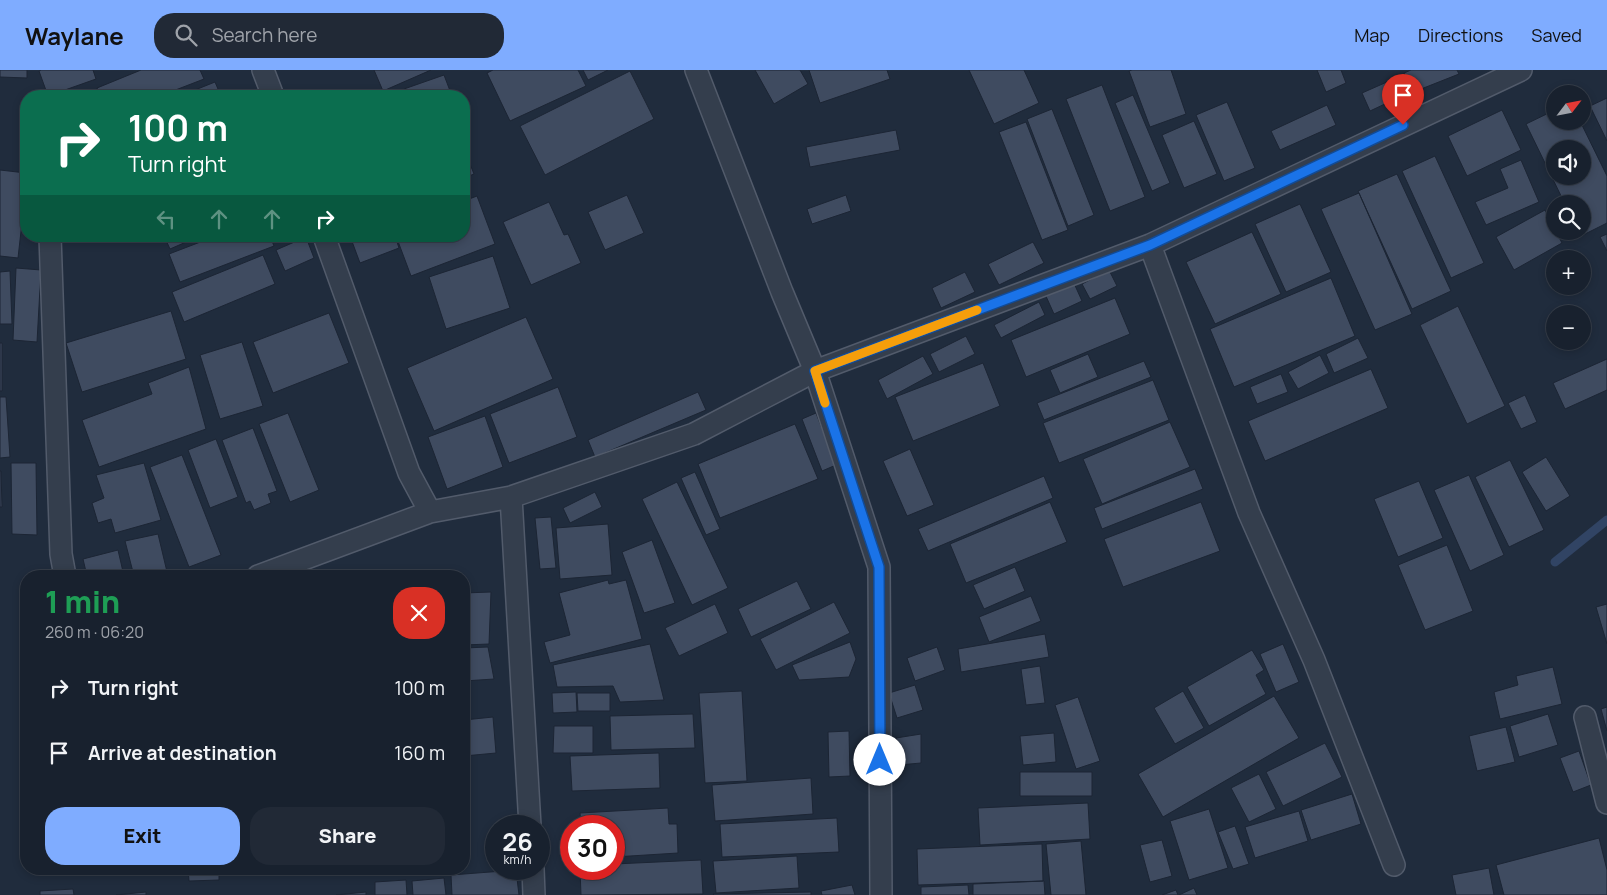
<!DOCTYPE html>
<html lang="en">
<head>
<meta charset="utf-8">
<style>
	:root { --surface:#18212e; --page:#212936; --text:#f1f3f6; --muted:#9fa3aa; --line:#363e4a; --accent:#7facff }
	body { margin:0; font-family:Manrope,sans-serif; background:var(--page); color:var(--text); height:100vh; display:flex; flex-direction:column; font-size:19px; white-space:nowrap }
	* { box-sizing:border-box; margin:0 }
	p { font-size:16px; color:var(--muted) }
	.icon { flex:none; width:28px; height:28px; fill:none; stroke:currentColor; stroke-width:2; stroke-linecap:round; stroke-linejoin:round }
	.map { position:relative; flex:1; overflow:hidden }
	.sheet { position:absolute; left:20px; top:500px; width:450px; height:305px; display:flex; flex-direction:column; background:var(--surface); border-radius:20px; box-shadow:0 2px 8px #0003,0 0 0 1px var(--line) }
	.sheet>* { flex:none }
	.hud { position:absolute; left:20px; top:20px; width:450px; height:152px; border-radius:20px; box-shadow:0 2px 8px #0003,0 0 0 1px var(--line); background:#0b6e4f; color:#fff; overflow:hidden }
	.needle { width:32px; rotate:58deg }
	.controls { position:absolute; left:1546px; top:15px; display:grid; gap:10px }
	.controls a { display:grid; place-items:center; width:45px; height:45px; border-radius:50%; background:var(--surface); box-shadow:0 2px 8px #0003,0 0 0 1px var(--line); font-size:25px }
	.speed { position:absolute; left:485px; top:745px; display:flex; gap:10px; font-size:25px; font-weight:700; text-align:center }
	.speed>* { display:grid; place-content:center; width:65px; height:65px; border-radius:50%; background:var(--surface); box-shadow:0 2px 8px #0003,0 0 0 1px var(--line); line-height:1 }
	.speed small { font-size:12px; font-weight:400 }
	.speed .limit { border:8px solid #d22; background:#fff; color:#111 }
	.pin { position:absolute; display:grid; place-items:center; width:42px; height:42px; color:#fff; margin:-51px -21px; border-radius:50% 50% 50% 0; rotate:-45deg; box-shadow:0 0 5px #0007 }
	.pin .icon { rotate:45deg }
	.me { position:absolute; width:55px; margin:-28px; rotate:0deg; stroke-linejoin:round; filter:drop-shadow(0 0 4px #0008) }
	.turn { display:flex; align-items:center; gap:18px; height:105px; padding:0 25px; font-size:22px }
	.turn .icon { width:65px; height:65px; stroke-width:2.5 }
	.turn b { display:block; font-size:35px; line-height:42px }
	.lanes { display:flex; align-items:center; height:48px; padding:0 25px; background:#0003; justify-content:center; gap:25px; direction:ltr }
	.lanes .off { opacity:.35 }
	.round { display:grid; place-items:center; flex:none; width:52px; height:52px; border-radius:20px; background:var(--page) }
	.summary { display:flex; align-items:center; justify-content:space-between; height:85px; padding:0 25px }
	h1 { font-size:30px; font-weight:800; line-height:38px; color:#1e9e55 }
	.cta { display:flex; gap:10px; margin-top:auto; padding:10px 25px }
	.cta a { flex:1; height:58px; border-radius:20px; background:var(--accent); color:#111; font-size:20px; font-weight:800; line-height:58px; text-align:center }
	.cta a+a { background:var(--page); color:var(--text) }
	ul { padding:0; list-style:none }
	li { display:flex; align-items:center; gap:15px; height:65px; padding:0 25px }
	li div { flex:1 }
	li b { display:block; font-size:19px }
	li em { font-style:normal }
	header { display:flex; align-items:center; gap:30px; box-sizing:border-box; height:70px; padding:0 25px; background:var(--accent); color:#111 }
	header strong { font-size:24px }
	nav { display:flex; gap:28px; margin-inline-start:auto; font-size:18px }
	.search { width:350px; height:45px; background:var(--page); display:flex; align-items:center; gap:12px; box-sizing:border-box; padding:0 18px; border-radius:20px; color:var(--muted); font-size:19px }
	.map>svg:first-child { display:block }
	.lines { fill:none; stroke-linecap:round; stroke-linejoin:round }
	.stream { stroke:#314464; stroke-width:9 }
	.building { fill:#3f4b60; stroke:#1c2534; fill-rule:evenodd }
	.minor-casing { stroke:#525b6b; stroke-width:24 }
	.minor { stroke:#343e4d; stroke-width:21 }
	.route-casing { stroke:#114b97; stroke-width:12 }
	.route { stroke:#1a73e8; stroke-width:9 }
	.slow { stroke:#f59e0b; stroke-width:9 }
</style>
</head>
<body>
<header>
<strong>Waylane</strong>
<div class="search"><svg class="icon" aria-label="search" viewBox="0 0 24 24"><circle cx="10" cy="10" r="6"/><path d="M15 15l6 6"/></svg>Search here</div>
<nav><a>Map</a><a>Directions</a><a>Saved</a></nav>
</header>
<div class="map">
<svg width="1607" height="825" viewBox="0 0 1607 825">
	<rect width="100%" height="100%" fill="#202c3d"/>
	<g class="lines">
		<!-- stream -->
		<path class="stream" d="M1555 492 1607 450"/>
	</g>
	<!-- building -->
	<path class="building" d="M0 0H27V8L0 7Z
		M41 0H93L96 9 48 26 39 1Z
		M141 0H200L204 9 160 26H100L97 18Z
		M374 0H431L383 21Z
		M493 0H578L586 16 510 51 487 3Z
		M583 0H608L588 10Z
		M755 0H800L808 14 774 34Z
		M809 0H887L890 9 820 33Z
		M969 0H1024L1039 33 994 54Z
		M1132 0H1171L1186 44 1150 57 1129 1Z
		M1317 0H1341L1346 13 1326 22Z
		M1411 0H1457L1459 4 1411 23 1404 3Z
		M630 1 654 49 545 105 520 56Z
		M444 5 452 26H407L404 19Z
		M1396 8 1404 25 1370 41 1362 23Z
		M215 12 221 26H180Z
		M1102 15 1145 127 1110 141 1066 29Z
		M1133 25 1170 113 1152 121 1115 33Z
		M1607 28V71L1590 36Z
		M1227 32 1255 98 1224 111 1196 45Z
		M1327 35 1336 55 1280 80 1271 61Z
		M1052 39 1094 145 1068 156 1027 49Z
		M1502 40 1521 80 1467 106 1448 66Z
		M1555 40V51H1580L1607 106V153L1581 166 1579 161H1582V134H1565L1526 54ZM1555 79H1582V106H1555Z
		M1194 51 1217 104 1184 118 1162 65Z
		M1026 52 1068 160 1042 170 999 62Z
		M896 60 900 80 810 97 806 77Z
		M464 79 474 104 464 108Z
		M1435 86 1484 193 1451 208 1402 101Z
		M1521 90 1539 132 1486 155 1475 132 1508 118 1500 99Z
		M0 100 26 103V117L18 188 0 186Z
		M1397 104 1451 221 1412 239 1358 121Z
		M1359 123 1412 244 1375 260 1321 139Z
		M627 125 644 163 605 180 588 142Z
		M846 125 851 141 812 154 807 139Z
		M477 126 495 174 411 206 396 166H464V131Z
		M549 132 564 165 568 164 581 193 531 215 503 152Z
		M1300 134 1331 202 1286 222 1255 154Z
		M1545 140 1562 173 1514 200 1496 167Z
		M1252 162 1281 224 1215 254 1186 192Z
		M1607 164V181L1600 167Z
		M164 166H200L170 179Z
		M216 166H270L274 176 180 212 169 184Z
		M350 166H395L399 178 360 193Z
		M306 167 314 188 285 201 276 180Z
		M1033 172 1044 193 999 215 988 194Z
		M263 185 275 214 184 252 172 222Z
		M493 186 510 238 446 259 429 207Z
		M16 198 41 200 37 272 13 270Z
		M1109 200 1117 216 1090 229 1082 214Z
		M10 201 12 254H0V202Z
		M965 202 975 222 941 238 932 218Z
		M1331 208 1355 266 1234 317 1210 259Z
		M1073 211 1082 231 1054 244 1045 224Z
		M1115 228 1130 264 1026 307 1011 270Z
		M1039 232 1045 245 1001 268 994 255Z
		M1458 236 1505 336 1467 354 1420 255Z
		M171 241 186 289 82 322 66 273Z
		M329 243 349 293 273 323 253 272Z
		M526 247 553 309 434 361 407 298Z
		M966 266 975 284 939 302 930 284Z
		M1358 268 1368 288 1334 303 1326 284Z
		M242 272 263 336 220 349 200 285Z
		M0 273H2V321H0Z
		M1088 284 1098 307 1060 323 1050 300Z
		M1320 285 1329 303 1298 319 1288 302Z
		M923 286 933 304 887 329 878 310Z
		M1607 289V320L1565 339 1553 313Z
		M1144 291 1151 307 1044 350 1037 333Z
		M983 293 1000 336 913 371 895 327Z
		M189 297 206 359 99 397 82 350 152 324 148 313Z
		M1371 299 1388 338 1265 391 1248 351Z
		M1281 304 1288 322 1257 334 1250 317Z
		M1153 310 1169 350 1059 393 1043 353Z
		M558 317 577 367 509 393 490 344Z
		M698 322 706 340 595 387 588 370Z
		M1525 325 1537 352 1521 359 1508 333Z
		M0 327H6L10 387 0 388Z
		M288 343 319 420 290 432 259 354Z
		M816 343 836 395 822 401 802 349Z
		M485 346 503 397 447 419 428 367Z
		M1170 352 1190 397 1102 434 1083 389Z
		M795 354 818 409 720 448 698 394Z
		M253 358 277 421 268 424 271 433 254 440 250 431 246 433 222 370Z
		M216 369 238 427 210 438 188 380Z
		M910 379 934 435 907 446 883 391Z
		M182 385 221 485 189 497 150 397Z
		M1546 387 1570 426 1546 441 1522 402Z
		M1510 390 1544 460 1509 477 1475 407Z
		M11 393H36L37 465 12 464Z
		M144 393 161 450 115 463 111 449 98 453 92 433 104 428 96 405Z
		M1195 399 1203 419 1102 459 1094 438Z
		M0 401H1L2 437H0Z
		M695 402 720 459 706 465 681 408Z
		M1469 405 1504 485 1470 501 1434 420Z
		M1044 406 1053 428 928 481 918 459Z
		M1419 411 1443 468 1398 487 1374 429Z
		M677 412 728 518 692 535 642 429Z
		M595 422 602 437 570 453 563 438Z
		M1050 432 1067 472 966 513 950 474Z
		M1201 432 1220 481 1123 517 1104 469Z
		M551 447 556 498 540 499 535 448Z
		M608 454 612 505 560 509 556 458Z
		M158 464 168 506H134L125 471Z
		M652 470 675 533 644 543 622 482Z
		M1447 475 1473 541 1425 560 1398 495Z
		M118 480 124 506H87L83 489Z
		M1015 497 1025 521 984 539 973 515Z
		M608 510 609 514 626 510 642 569 550 593 544 572 570 565 559 523Z
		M797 511 811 539 751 567 738 539Z
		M491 522 489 574 464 575V523Z
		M1031 526 1041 551 989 572 979 547Z
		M834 532 850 563 776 600 760 569Z
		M715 534 728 563 679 586 665 558Z
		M1607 534V574L1596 537Z
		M1045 564 1049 587 961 602 958 579Z
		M850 572 856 589 849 607 799 610 792 595Z
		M650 574 664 630 620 632 613 616 557 617 553 595Z
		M1283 574 1299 612 1276 622 1260 584Z
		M488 577 494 609 464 611V578Z
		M937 577 945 600 915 611 907 588Z
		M1252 580 1264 600 1256 605 1266 624 1209 656 1187 617Z
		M1040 596 1045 633 1026 635 1021 599Z
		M1553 597 1562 634 1500 649 1494 622 1518 615 1516 606Z
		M915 615 923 640 897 648 889 623Z
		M742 621 747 711 705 713 699 623Z
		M1183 621 1204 658 1175 674 1154 638Z
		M576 622 577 642 553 643 552 623Z
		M577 623H610V641H578Z
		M26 626V645L22 627Z
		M1274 626 1299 668 1163 747 1138 704Z
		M1078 627 1100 691 1076 699 1055 635Z
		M1607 637V661L1601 639Z
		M693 644 695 678 611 680 610 646Z
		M1548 644 1558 675 1519 687 1510 656Z
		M493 647 496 683 464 686V650Z
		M554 656H593V683H553Z
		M1506 657 1515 692 1477 701 1469 666Z
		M849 661 850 706 829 707 828 662Z
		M1054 663 1056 692 1023 695 1020 666Z
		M921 664V693L899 695 896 668Z
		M1325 673 1342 707 1283 736 1266 702Z
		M1579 681 1591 715 1573 722 1560 688Z
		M659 683 660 718 572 721 570 686Z
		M1020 702H1092V726H1020Z
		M1259 704 1276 739 1249 752 1231 718Z
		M811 708 813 744 715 751 712 715Z
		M1352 724 1361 754 1311 770 1301 740Z
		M1088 733 1090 769 980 775 978 738Z
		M668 738 669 754H677L678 783 614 787V756H581L580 743Z
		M1209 739 1228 798 1189 810 1170 751Z
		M1299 741 1308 771 1255 788 1245 757Z
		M837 748 839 782 722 787 720 754Z
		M1235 756 1249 794 1233 799 1218 762Z
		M569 767H571V789H569Z
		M1599 768 1607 800V825H1504L1496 795Z
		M1162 770 1172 806 1150 812 1140 775Z
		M1081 771 1086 825H1051L1046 774Z
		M1042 774 1043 811 918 815 917 779Z
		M797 786 799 818 716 823 713 791Z
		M701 790 703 824 581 825 580 799H614V794Z
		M1489 798 1494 825H1456L1452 805Z
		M188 799H219V810L189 811Z
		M312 799H369V800H312Z
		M516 800 519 825H452L451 805Z
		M444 808 446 825H413L412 811Z
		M406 810 407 825H375V812Z
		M1044 811 1045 825H973V814Z
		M852 815 855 825H822L821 821Z
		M968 815 969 825H921V817Z
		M1194 818 1197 825H1179Z
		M73 819 74 825H40V821Z
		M1176 820 1178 825H1162Z
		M146 822V825H116Z
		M366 822V825H336Z
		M811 822V825H714L713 824Z"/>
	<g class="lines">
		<!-- minor casing -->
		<g class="minor-casing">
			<path id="minor" d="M263 0 273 26
				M696 0 782 222 815 301 879 497 881 825
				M50 166 61 484 65 506
				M324 166 409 403 430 442
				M1150 175 1249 443 1314 590 1394 795
				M511 427 530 756
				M258 506 430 442 511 427 694 364 815 301 1150 175 1521 0
				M1585 647 1607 733
				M533 799 534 825"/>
		</g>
		<!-- minor -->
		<use href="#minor" class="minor"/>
	</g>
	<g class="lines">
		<!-- route casing -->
		<g class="route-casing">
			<path id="route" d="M880 690 879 497 815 301 1150 175 1403 55"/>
		</g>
		<!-- route -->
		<use href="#route" class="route"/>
		<!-- slow -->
		<path class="slow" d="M825 333 815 301 977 240"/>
	</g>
</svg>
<div class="controls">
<a><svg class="needle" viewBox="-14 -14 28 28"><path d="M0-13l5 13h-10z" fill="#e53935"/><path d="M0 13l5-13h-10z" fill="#9fa3aa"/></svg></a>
<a><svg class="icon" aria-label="sound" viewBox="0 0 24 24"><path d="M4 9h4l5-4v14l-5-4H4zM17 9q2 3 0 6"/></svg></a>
<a><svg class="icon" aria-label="search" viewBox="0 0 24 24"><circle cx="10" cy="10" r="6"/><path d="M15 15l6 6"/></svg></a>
<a>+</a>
<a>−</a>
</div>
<div class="speed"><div>26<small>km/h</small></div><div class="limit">30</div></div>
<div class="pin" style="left:1403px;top:55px;background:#d93025"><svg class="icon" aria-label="arrive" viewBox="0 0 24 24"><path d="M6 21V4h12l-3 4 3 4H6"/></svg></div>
<svg class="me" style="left:880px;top:690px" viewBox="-20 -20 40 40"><circle r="19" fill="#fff"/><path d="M0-13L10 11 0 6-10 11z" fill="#1a73e8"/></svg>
<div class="hud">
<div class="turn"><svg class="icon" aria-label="right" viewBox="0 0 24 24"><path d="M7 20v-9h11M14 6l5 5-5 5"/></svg><div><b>100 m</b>Turn right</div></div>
<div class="lanes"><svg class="icon off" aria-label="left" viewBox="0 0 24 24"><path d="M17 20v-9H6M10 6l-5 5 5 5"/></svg><svg class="icon off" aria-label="ahead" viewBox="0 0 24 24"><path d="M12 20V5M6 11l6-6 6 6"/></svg><svg class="icon off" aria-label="ahead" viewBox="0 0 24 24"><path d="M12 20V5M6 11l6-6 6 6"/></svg><svg class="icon" aria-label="right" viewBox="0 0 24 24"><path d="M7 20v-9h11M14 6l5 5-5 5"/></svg></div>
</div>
<section class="sheet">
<div class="summary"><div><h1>1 min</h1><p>260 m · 06:20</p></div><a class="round" style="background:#d93025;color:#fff"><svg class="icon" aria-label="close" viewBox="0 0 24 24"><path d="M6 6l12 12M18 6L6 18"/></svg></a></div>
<ul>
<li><svg class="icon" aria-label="right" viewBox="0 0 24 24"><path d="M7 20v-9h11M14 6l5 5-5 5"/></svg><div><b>Turn right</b></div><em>100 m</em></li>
<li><svg class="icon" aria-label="arrive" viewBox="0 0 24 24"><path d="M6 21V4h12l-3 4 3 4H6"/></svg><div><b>Arrive at destination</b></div><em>160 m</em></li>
</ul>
<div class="cta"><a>Exit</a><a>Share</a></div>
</section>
</div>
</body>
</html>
